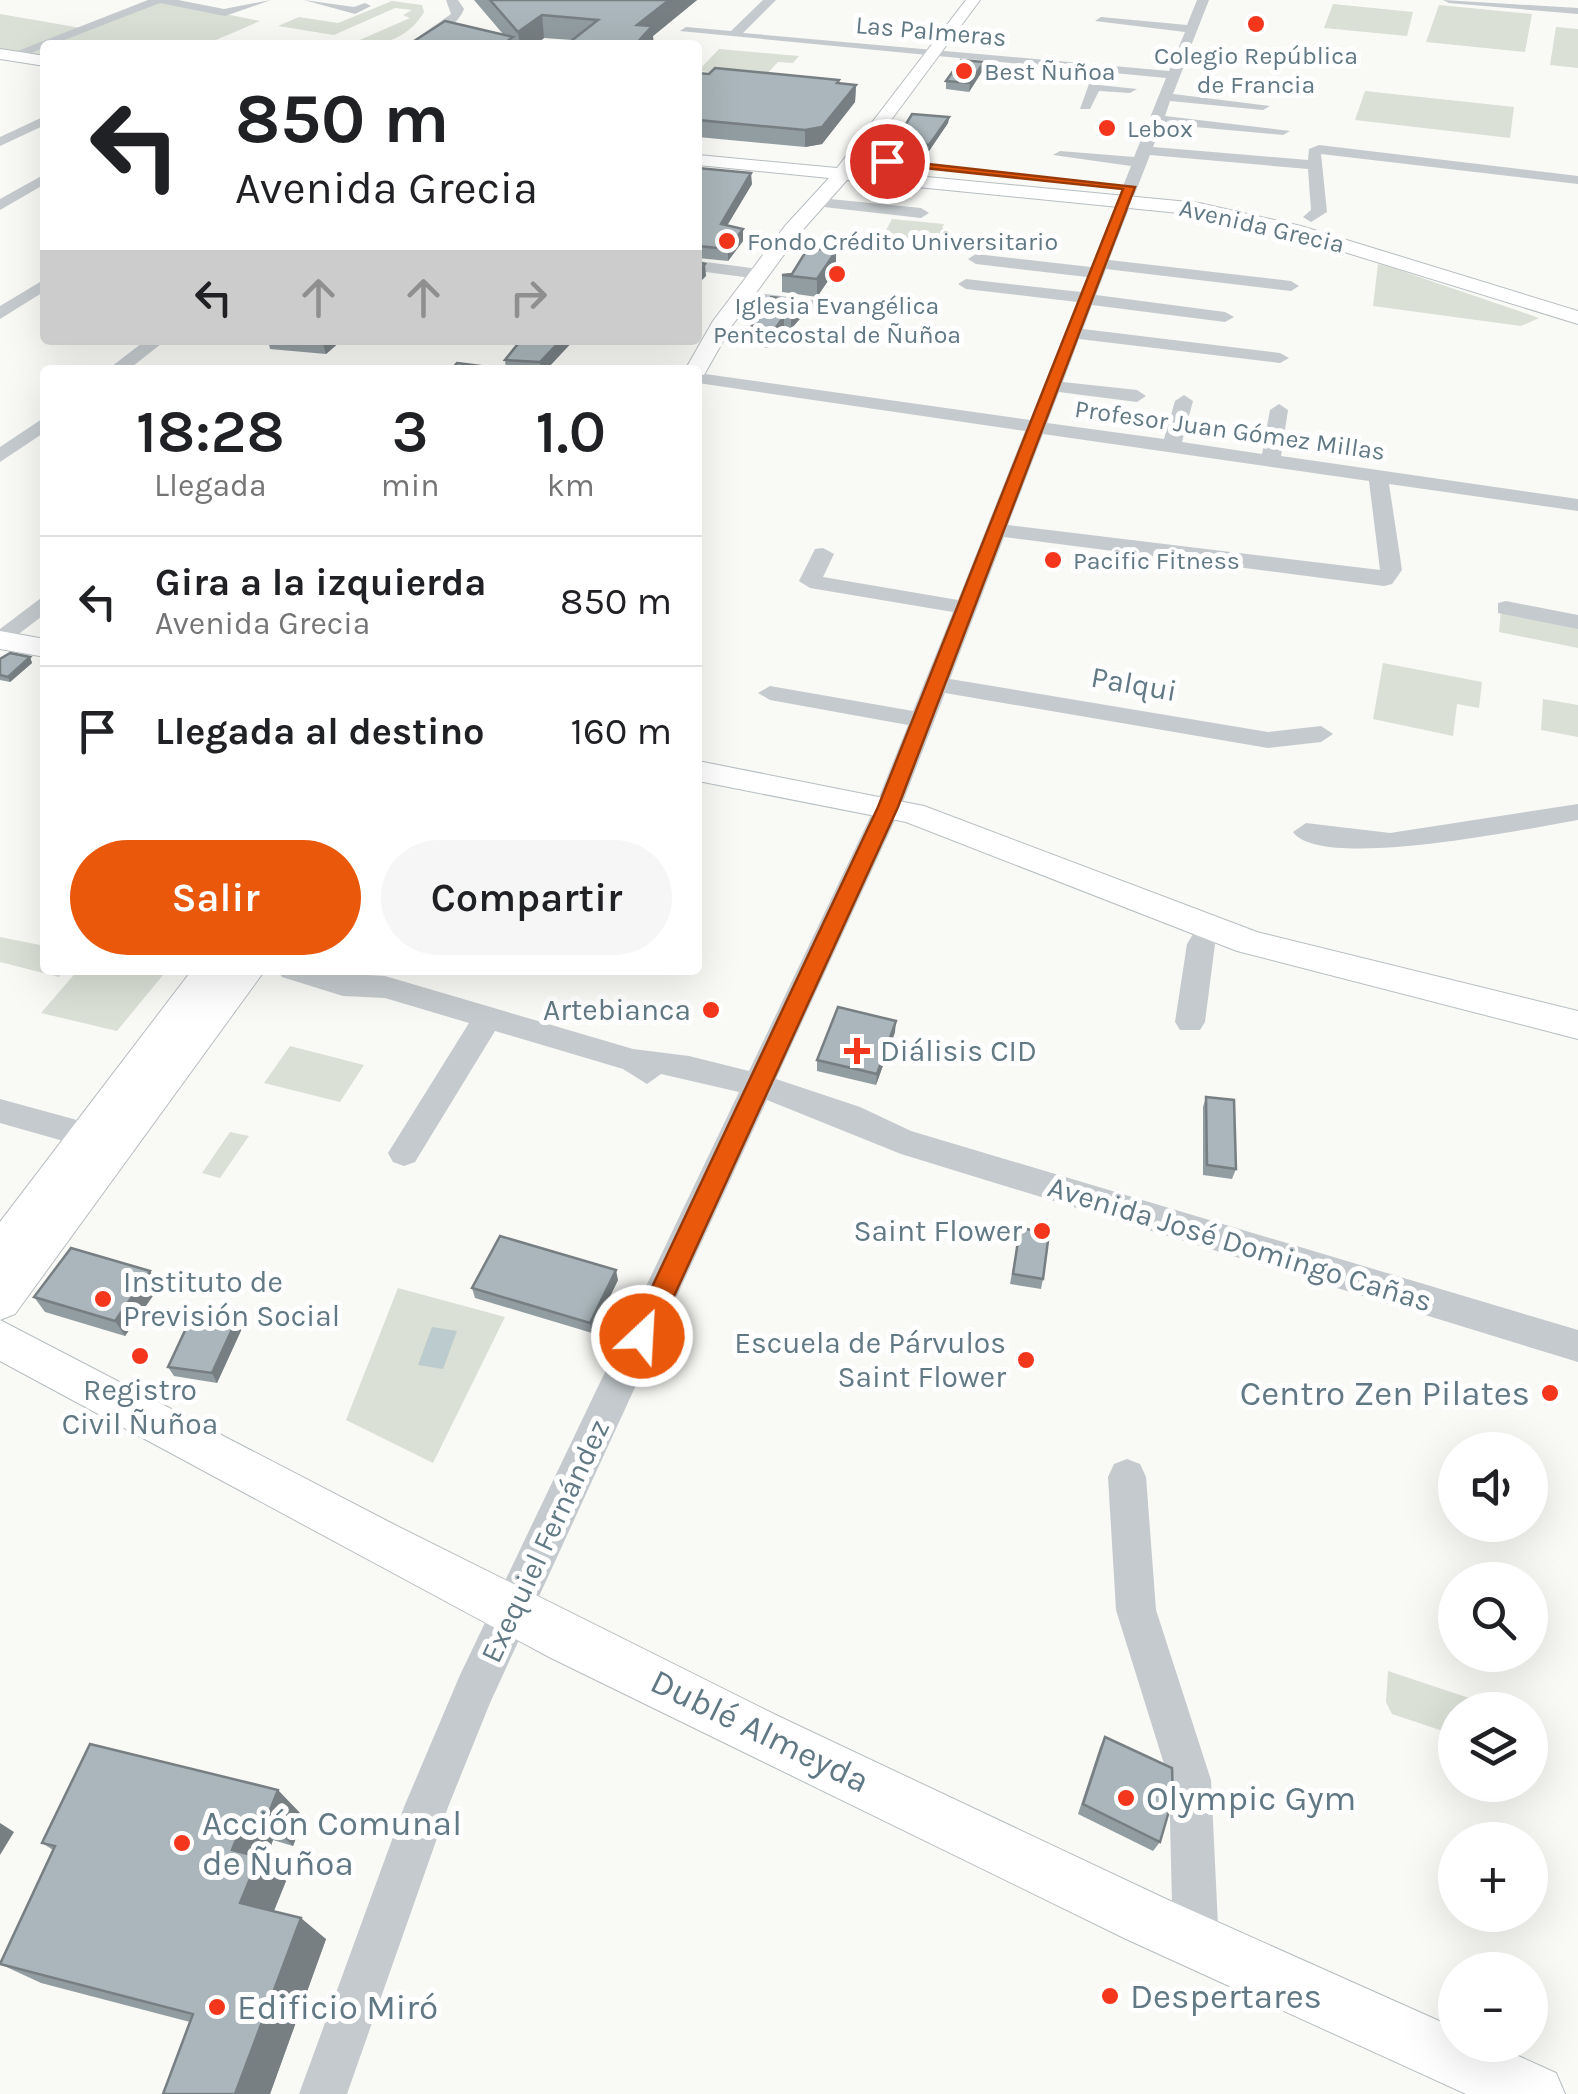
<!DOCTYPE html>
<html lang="es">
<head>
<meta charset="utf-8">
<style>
	:root { --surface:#fff; --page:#f6f6f6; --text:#202124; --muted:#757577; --line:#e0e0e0; --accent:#ea580c }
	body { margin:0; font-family:Karla,sans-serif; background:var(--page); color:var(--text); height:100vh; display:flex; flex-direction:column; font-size:38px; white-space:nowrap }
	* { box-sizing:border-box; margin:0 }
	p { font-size:32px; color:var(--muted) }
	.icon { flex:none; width:55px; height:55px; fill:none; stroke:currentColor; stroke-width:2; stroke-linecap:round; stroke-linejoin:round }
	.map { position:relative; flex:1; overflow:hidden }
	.side { position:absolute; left:40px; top:365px; width:662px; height:610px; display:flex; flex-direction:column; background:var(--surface); border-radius:10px; box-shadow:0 10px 40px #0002 }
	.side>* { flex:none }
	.guide { position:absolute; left:40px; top:40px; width:662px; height:305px; border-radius:10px; box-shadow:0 10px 40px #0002; background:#fff; color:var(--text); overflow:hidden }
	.fabs { position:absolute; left:1438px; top:1432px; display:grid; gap:20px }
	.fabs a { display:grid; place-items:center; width:110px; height:110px; border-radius:50%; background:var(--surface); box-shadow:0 10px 40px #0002; font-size:50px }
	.pin { position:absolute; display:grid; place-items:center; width:85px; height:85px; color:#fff; margin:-42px; border:5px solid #fff; border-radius:50%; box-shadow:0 2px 10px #0007 }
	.me { position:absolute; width:110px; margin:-55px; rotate:25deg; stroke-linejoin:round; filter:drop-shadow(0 0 8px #0008) }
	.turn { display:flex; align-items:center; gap:35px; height:210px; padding:0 30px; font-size:45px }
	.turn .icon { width:130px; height:130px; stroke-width:2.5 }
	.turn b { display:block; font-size:70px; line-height:85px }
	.lanes { display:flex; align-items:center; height:95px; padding:0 30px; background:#0003; justify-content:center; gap:50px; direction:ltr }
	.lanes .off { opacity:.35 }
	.eta { display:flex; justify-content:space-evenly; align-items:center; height:170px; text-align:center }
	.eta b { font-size:60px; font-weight:600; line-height:70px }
	.cta { display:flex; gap:20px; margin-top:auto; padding:20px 30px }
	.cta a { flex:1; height:115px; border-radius:60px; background:var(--accent); color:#fff; font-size:40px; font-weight:600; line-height:115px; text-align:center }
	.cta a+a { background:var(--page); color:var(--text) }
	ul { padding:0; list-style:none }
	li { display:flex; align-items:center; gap:30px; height:130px; padding:0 30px; border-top:2px solid var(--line) }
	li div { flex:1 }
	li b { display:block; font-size:38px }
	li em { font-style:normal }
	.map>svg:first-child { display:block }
	.green { fill:#dae0d5 }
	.water { fill:#bccbce }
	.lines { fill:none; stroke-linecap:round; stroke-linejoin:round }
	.major-casing { stroke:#b7bec1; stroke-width:2 }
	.minor { fill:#c4cacd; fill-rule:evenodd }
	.major { fill:#fff; fill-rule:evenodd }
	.wall { fill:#929da1 }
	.shaded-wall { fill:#777f83 }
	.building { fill:#aab6bb; stroke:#777f83; stroke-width:2.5 }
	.route { fill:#ea580c; stroke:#983908; stroke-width:2.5 }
	.poi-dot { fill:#f4361c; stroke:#fff; stroke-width:4 }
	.labels { text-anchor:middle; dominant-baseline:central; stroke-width:10; stroke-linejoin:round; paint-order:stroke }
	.far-street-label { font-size:25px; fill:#617984; stroke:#fff }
	.far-poi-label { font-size:25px; fill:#617984; stroke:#fff; text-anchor:start }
	.street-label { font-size:30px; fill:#617984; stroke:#fff }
	.poi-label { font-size:30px; fill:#617984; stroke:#fff; text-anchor:end }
	.near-poi-label { font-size:35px; fill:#617984; stroke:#fff; text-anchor:start }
	.near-street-label { font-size:35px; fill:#617984; stroke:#fff }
</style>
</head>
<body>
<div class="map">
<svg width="1578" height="2094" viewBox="0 0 1578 2094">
	<rect width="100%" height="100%" fill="#f9f9f6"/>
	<!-- green -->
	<path class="green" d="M161 1 260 21 209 43 215 45H45V60L0 53V14L87 29Z
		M392 1 422 5 424 12C409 38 381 48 353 43L410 18 403 15 412 10 395 8 334 35 278 26 299 17 338 23Z
		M1333 4 1413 12 1407 36 1324 28Z
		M1439 5 1532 14 1525 52 1426 42Z
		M1556 27 1578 29V68L1550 65Z
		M719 49 799 56 793 63 778 62 764 77 698 71Z
		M1365 91 1514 107 1510 138 1355 120Z
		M892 219 944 224 942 228 949 229 941 244 882 238Z
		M1378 264 1393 268 1539 318 1521 326 1373 306Z
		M1501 610 1578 625V648L1499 632Z
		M1383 663 1482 682 1479 708 1457 704 1453 736 1373 719Z
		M1543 699 1578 705V737L1541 730Z
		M0 937 45 946V970H65L59 977 0 962Z
		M78 970H142L163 975 117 1031 41 1013Z
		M290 1046 364 1065 340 1102 264 1083Z
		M230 1132 249 1136 220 1178 202 1173Z
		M398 1288 505 1317 433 1463 346 1420Z
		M1388 1671 1496 1707V1710H1455V1735L1392 1714 1386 1702Z"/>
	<!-- water -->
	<path class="water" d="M432 1327 457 1331 443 1369 418 1365Z"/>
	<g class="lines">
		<!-- major casing -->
		<g class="major-casing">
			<path id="major" d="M966 0H980L854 170 1199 203 1301 226 1578 311V324L1289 235 1199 215 847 180 799 234 731 327 704 375 685 370 713 321 785 226 829 178 698 165V155L837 168Z
				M0 49 45 56V66L0 59Z
				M0 631 45 639V657L0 649Z
				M698 761 924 806 1257 932 1578 1011V1039L1237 951 906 822 698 781Z
				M192 970H265L15 1314 0 1320 393 1524 778 1716 1166 1899 1455 2028V2045H1494L1556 2073 1565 2094H1466L1126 1939 549 1657 0 1361V1222Z"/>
		</g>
		<!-- minor -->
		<path class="minor" d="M148 0H178L224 9 271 0 225 16 160 3 15 59 5 56Z
			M304 0 354 7 365 3 371 6 355 14Z
			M446 0H458L464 9C457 28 426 45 407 45L451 14Z
			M763 0H776L743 33 1169 71 1185 32 1095 21 1101 17 1187 25 1197 0H1209L1189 51 1279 62 1273 66 1187 58 1173 94 1270 106 1263 110 1170 101 1165 116 1290 131 1283 135 1162 124 1153 147 1308 160 1309 149 1319 145 1578 176V184L1321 154 1327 212 1311 222 1303 217 1311 210 1308 169 1150 155 1109 260 1291 281 1299 286 1291 291 1106 269 1096 295 1225 312 1234 317 1225 322 1092 305 1083 329 1280 353 1289 358 1280 363 1079 339 1063 382 1137 390 1146 396 1137 402 1059 392 1047 423 1164 439 1175 401 1184 395 1193 401 1182 442 1262 454 1270 410 1279 404 1288 410 1281 456 1578 499V511L1389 484 1402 570 1392 584 1384 586 1004 537 950 679 1268 732 1321 726 1333 734 1321 742 1268 748 945 693 901 807 776 1079 860 1107 911 1131 1578 1330V1362L901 1154 767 1100 490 1703 448 1807 347 2094H299L404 1807 460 1675 739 1092 661 1074 647 1084 623 1069 495 1031 415 1162 404 1166 393 1162 388 1153 469 1023 385 998 343 996 282 977 278 970 385 976 633 1049 689 1056 749 1071 875 807 908 725 770 700 758 693 770 686 913 711 953 612 810 588 799 581 815 549 823 548 834 554 823 577 958 600 1025 431 698 383V373L1030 420 1077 302 966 289 958 284 966 279 1081 292 1087 277 976 264 968 259 976 254 1091 267 1131 166 1053 155 1060 151 1134 157 1166 78 680 31 686 27 731 31ZM1043 434 1369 481 1380 570 1008 525Z
			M1443 0 1578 8V14L1449 3Z
			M248 40 257 42 259 45H243Z
			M1089 84 1137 89 1130 93 1099 91 1090 109H1080Z
			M45 116V125L0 146V137Z
			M45 174V184L0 210V199Z
			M820 198 921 208 929 213 921 218 815 206V200Z
			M698 261 759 269 767 274 759 279 698 271Z
			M45 279V291L0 319V306Z
			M743 291 891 310 900 315 891 320 737 300 735 296Z
			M146 340H166L128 370H107Z
			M45 417V432L0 462V447Z
			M45 595V614L0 648V629Z
			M1506 601 1578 615V629L1498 613V603Z
			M1578 804V820C1530 828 1321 872 1293 832L1306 823 1390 833Z
			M1211 918 1225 928 1215 944 1205 1022 1200 1030H1180L1175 1022 1187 944 1201 921Z
			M0 1099 99 1126 104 1135 99 1144 88 1148 0 1123Z
			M1127 1459 1140 1464 1146 1477 1156 1610 1211 1780 1219 1946 1212 1962 1196 1969 1180 1962 1173 1946 1169 1780 1116 1610 1108 1477 1114 1464Z"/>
		<!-- major -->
		<use href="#major" class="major"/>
	</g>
	<!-- wall -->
	<path class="wall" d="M474 0H697L653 36 572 40 544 38 535 45H408L503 34Z
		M984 62 983 70 969 92 946 89V81Z
		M698 73 856 85 855 102 822 144 805 147 698 137Z
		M949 117 948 123 929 151 897 145V139Z
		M698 158 699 159 700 168 752 184 727 225 743 241 728 261 698 258Z
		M836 269 817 297 782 292V275Z
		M805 301V313L791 329 784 328 770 348 747 345V333Z
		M268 340H342L326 354 270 349Z
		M521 340H574L546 370H506L505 360Z
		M30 657 32 663 10 682 0 680V659Z
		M895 1032 876 1085 817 1071V1060Z
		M1206 1097 1236 1169 1232 1179 1203 1175V1107Z
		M1020 1228 1043 1279 1041 1289 1010 1284Z
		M618 1280 592 1333 475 1298 472 1288Z
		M159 1287 125 1336 45 1312 34 1297Z
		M215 1324H244L217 1383 174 1376 168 1367Z
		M1105 1737 1160 1842 1153 1851 1078 1814 1100 1747Z
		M90 1744 304 1817 293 1846 273 1840 265 1862 286 1881 274 1911 326 1939 270 2094H163L190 2022 41 1983 0 1964 53 1850 42 1843Z"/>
	<!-- shaded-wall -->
	<path class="shaded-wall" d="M669 0H697L653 36 654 45H635L637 25Z
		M542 15 544 38 535 45H520L518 32Z
		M984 62 983 70 969 92 970 83Z
		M856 85 855 102 822 144 805 147V130Z
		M949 117 948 123 929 151V145Z
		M751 173 752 184 721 236V224Z
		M743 229V241L728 261V249Z
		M836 251V269L817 297V279Z
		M705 264 706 276 699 283V271Z
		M805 301V313L791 329V317Z
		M784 316V328L770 348V336Z
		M322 340H342L326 354Z
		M561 340H574L546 370H541L540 362Z
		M30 657 32 663 10 682 8 677Z
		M896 1021 895 1032 876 1085 877 1074Z
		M616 1270 618 1280 592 1333 590 1323Z
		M150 1271 159 1287 125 1336 115 1321Z
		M239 1314 244 1324 217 1383 212 1373Z
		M278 1790 304 1817 293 1846 266 1820Z
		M246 1815 273 1840 265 1862 286 1881 268 1925 240 1903 232 1850Z
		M0 1823 14 1832 0 1855Z
		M301 1918 326 1939 270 2094H235Z"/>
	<!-- building -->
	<path class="building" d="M490 0H669L637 25 652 26 635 45H566L598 20 542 15 518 32Z
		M445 21 513 37 506 42 510 45H408Z
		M961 60 984 62 970 83 946 81Z
		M715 68 839 80 837 83 856 85 822 127 805 130 698 120V73L709 74Z
		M912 114 949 117 929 145 897 139Z
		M698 168 751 173 721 224 743 229 728 249 698 246Z
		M808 248 836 251 817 279 782 275 792 274Z
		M698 262 705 264 699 271H698Z
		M771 297 805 301 791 317 784 316 770 336 747 333Z
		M521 340H561L540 362 505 360Z
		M457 363 480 366 477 370H451Z
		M10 653 30 657 8 677 0 675V659Z
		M838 1007 896 1021 877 1074 817 1060Z
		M1206 1097 1234 1100 1236 1169 1207 1165Z
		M1020 1228 1049 1233 1043 1279 1013 1274Z
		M500 1236 616 1270 590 1323 472 1288Z
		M71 1248 150 1271 115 1321 34 1297Z
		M221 1311 239 1314 212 1373 168 1367 190 1320 215 1324Z
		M1105 1737 1172 1768 1173 1797 1160 1842 1083 1804Z
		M90 1744 278 1790 266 1820 246 1815 232 1850 259 1857 240 1903 301 1918 235 2094H163L193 2014 0 1964 55 1846 42 1843Z"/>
	<!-- route -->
	<path class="route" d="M883 159 1135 187 898 807 652 1344 642 1348 633 1344 629 1336 878 807 1123 189 887 164Z"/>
	<!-- markers -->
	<g class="poi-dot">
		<circle cx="1256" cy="24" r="10"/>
		<circle cx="964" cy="71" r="10"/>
		<circle cx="1107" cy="128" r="10"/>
		<circle cx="727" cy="241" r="10"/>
		<circle cx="837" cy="274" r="10"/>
		<circle cx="1053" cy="560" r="10"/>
		<circle cx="711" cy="1010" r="10"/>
		<path d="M852 1036h10v10h10v10h-10v10h-10v-10h-10v-10h10z"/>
		<circle cx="1042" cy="1231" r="10"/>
		<circle cx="103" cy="1299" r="10"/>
		<circle cx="140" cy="1356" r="10"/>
		<circle cx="1026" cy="1360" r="10"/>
		<circle cx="1550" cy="1393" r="10"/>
		<circle cx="1126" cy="1798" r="10"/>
		<circle cx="182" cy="1843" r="10"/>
		<circle cx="1110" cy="1996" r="10"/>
		<circle cx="217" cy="2007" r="10"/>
	</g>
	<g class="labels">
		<!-- far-street labels -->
		<g class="far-street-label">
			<text transform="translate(931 31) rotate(5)">Las Palmeras</text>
			<text transform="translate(1262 226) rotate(13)">Avenida Grecia</text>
			<text transform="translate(1230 430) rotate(8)">Profesor Juan Gómez Millas</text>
		</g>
		<!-- far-poi labels -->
		<g class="far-poi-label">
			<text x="1256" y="55" text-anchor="middle">Colegio República<tspan x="1256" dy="29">de Francia</tspan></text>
			<text x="984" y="71">Best Ñuñoa</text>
			<text x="1127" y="128">Lebox</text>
			<text x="747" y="241">Fondo Crédito Universitario</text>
			<text x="837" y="305" text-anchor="middle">Iglesia Evangélica<tspan x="837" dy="29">Pentecostal de Ñuñoa</tspan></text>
			<text x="1073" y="560">Pacific Fitness</text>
		</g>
		<!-- street labels -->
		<g class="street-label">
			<text transform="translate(1134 684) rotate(10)">Palqui</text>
			<text transform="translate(1240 1244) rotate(17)">Avenida José Domingo Cañas</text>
			<text transform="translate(545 1541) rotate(-65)">Exequiel Fernández</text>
		</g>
		<!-- poi labels -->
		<g class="poi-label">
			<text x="691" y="1010">Artebianca</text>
			<text x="880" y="1051" text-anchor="start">Diálisis CID</text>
			<text x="1022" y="1231">Saint Flower</text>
			<text x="123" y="1282" text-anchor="start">Instituto de<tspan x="123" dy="34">Previsión Social</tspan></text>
			<text x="1006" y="1343">Escuela de Párvulos<tspan x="1006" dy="34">Saint Flower</tspan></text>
			<text x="140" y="1390" text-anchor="middle">Registro<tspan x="140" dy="34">Civil Ñuñoa</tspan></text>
		</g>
		<!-- near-poi labels -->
		<g class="near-poi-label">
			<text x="1530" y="1393" text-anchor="end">Centro Zen Pilates</text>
			<text x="1146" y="1798">Olympic Gym</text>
			<text x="202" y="1823">Acción Comunal<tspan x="202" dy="40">de Ñuñoa</tspan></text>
			<text x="1130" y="1996">Despertares</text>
			<text x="237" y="2007">Edificio Miró</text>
		</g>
		<!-- near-street labels -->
		<g class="near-street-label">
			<text transform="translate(760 1731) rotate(26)">Dublé Almeyda</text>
		</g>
	</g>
</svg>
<div class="fabs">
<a><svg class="icon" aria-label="sound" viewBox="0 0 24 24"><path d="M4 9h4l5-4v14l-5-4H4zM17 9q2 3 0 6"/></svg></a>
<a><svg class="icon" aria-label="search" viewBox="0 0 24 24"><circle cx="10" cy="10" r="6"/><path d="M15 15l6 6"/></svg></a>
<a><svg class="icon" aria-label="layers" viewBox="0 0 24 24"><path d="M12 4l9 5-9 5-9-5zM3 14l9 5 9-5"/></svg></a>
<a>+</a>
<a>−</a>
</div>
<div class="pin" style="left:887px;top:161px;background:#d93025"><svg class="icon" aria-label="arrive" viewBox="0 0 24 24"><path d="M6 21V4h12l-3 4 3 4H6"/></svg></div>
<svg class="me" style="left:642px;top:1336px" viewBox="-20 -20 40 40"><circle r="17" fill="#ea580c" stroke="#fff" stroke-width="3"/><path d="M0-11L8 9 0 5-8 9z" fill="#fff"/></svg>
<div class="guide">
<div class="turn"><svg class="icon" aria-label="left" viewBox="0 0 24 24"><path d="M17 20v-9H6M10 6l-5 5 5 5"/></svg><div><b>850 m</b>Avenida Grecia</div></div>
<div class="lanes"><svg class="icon" aria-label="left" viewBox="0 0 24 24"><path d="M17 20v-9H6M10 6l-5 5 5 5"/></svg><svg class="icon off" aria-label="ahead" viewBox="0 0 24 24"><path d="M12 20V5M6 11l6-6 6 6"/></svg><svg class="icon off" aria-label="ahead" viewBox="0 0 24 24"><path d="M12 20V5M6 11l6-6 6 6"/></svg><svg class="icon off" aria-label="right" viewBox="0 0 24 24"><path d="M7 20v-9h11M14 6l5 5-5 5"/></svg></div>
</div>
<section class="side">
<div class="eta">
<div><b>18:28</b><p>Llegada</p></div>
<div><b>3</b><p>min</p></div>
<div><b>1.0</b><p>km</p></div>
</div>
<ul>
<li><svg class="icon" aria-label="left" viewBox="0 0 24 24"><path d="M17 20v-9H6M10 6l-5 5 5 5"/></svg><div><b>Gira a la izquierda</b><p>Avenida Grecia</p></div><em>850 m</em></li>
<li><svg class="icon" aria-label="arrive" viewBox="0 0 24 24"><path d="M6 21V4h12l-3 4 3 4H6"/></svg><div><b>Llegada al destino</b></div><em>160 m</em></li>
</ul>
<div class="cta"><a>Salir</a><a>Compartir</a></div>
</section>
</div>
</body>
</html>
